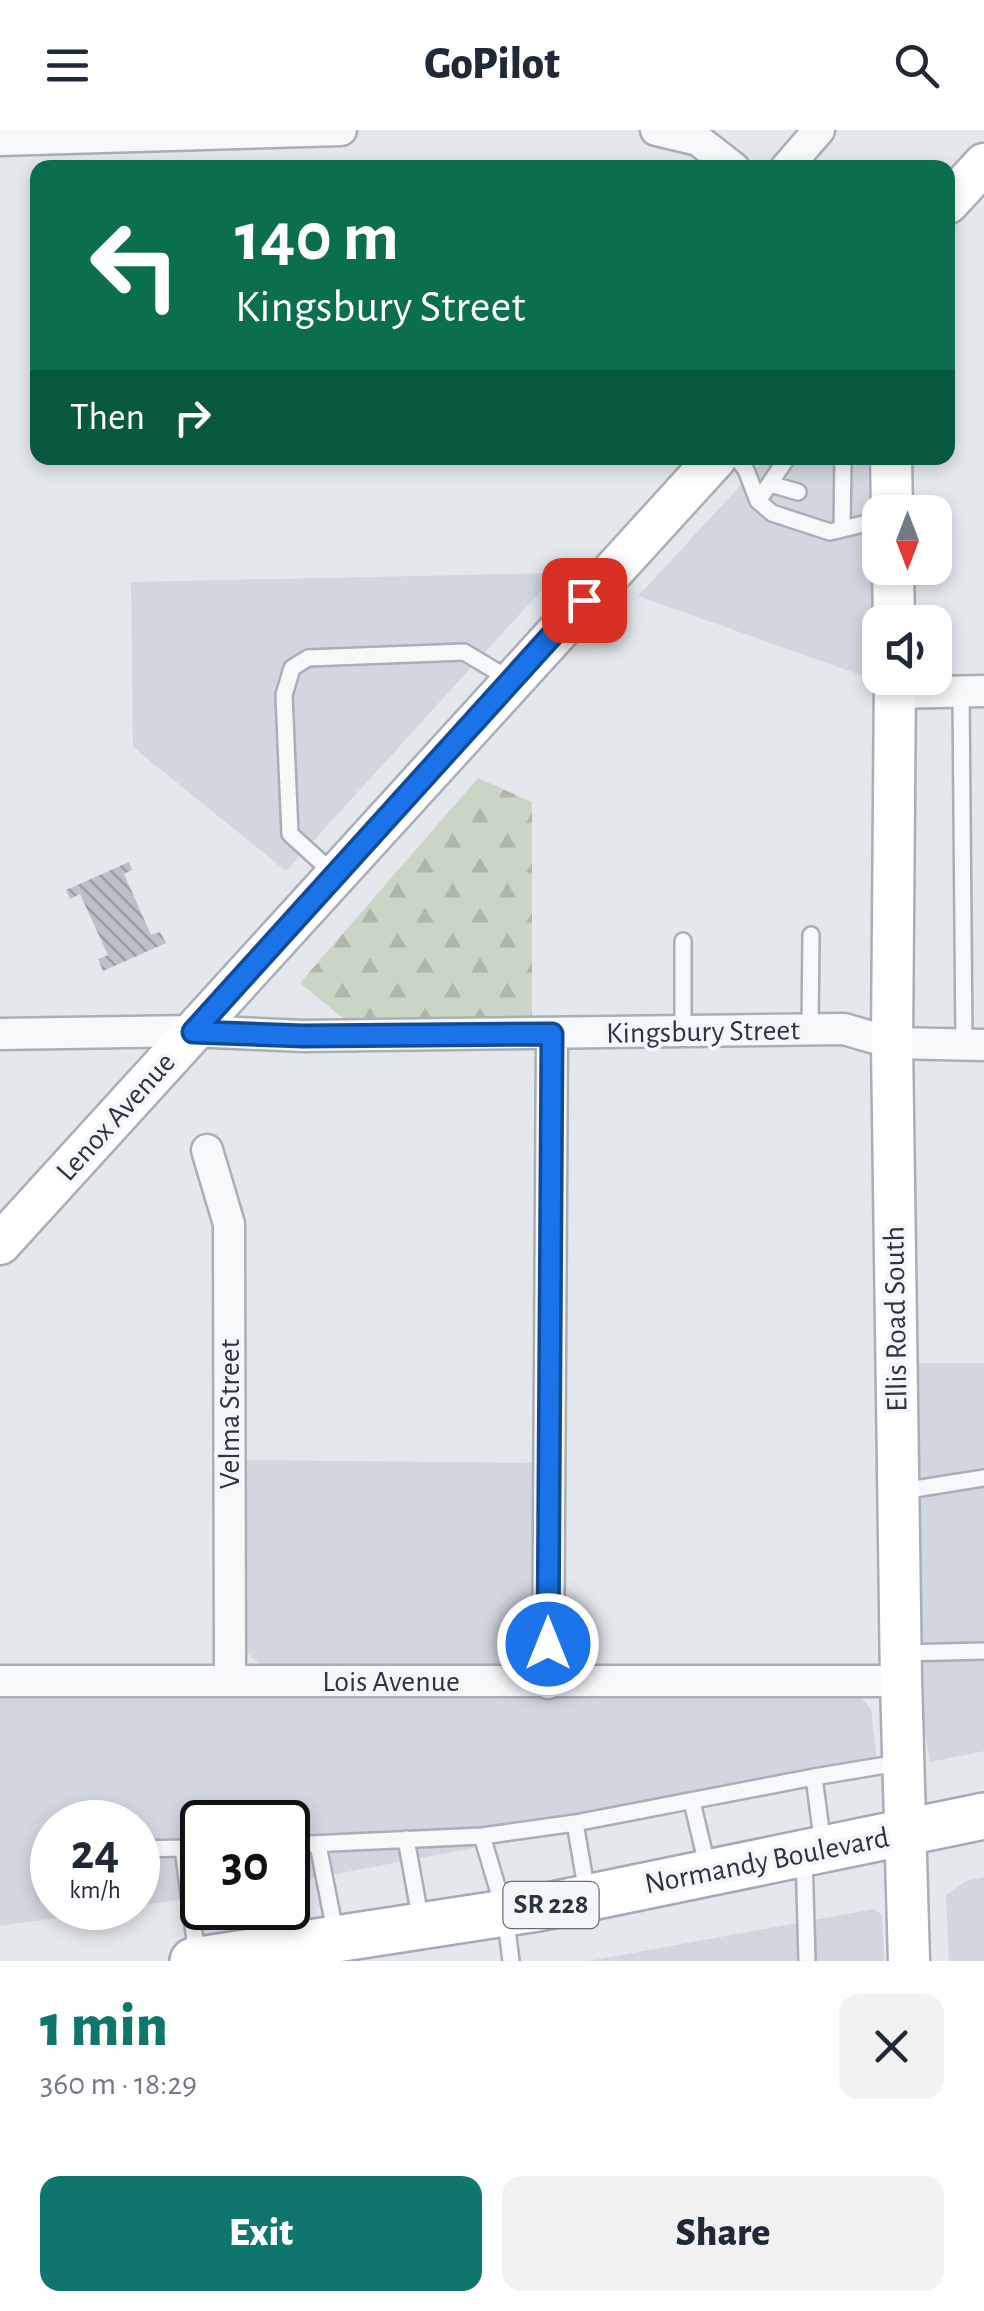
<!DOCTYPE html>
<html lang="en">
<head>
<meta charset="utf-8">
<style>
	:root { --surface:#fff; --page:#f2f2f3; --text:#1f2937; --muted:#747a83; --accent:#0f766e }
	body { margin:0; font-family:"Alegreya Sans",sans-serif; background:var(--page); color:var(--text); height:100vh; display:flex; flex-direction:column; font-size:38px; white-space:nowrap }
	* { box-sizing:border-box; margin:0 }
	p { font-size:32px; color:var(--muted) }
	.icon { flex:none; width:55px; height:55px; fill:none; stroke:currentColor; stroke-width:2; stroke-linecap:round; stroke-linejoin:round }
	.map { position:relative; height:1831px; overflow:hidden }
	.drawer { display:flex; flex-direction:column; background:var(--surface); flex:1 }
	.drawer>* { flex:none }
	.top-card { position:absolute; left:30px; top:30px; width:925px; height:305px; border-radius:20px; box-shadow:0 5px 15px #0003; background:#0b6e4f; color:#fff; overflow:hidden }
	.needle { width:65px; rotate:180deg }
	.buttons { position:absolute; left:862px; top:365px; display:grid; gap:20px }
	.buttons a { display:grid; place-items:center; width:90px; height:90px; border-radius:20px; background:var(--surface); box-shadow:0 5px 15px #0003; font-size:50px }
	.speed { position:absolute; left:30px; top:1670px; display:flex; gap:20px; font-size:50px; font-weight:700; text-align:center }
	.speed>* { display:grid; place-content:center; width:130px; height:130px; border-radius:50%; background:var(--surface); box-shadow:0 5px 15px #0003; line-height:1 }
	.speed small { font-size:25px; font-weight:400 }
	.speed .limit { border:5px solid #111; border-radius:15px; background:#fff; color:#111 }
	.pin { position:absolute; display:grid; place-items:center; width:85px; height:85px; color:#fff; margin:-42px; border-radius:20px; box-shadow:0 5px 15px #0006 }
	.me { position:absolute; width:110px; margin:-55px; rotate:0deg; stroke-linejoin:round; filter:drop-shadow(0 0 8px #0008) }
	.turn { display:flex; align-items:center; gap:35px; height:210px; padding:0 40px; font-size:45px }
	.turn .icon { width:130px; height:130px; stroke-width:2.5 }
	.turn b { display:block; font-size:70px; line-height:85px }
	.then { display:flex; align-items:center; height:95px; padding:0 40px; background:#0003; gap:20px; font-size:38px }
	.round { display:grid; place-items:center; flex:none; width:105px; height:105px; border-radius:20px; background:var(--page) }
	.head { display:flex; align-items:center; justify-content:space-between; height:170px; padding:0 40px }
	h1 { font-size:60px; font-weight:800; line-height:75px; color:var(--accent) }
	.action { display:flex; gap:20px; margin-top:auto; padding:20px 40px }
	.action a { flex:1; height:115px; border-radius:20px; background:var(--accent); color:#fff; font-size:40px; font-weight:800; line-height:115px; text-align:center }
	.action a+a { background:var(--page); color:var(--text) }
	header { display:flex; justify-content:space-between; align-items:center; height:130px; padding:0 40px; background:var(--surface); font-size:45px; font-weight:800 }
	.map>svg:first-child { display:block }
	.built { fill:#d2d6de }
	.forest { fill:url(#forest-firs) }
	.building { fill:url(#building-back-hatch) }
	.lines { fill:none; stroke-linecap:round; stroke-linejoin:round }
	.lane-casing { stroke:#a9aeb7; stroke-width:20 }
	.street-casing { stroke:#a9aeb7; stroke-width:35 }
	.secondary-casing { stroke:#a9aeb7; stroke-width:45 }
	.primary-casing { stroke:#a3abb8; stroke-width:50 }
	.lane { stroke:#f7f8fa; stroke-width:15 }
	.street { stroke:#f7f8fa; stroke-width:30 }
	.secondary { stroke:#fff; stroke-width:40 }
	.primary { stroke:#fff; stroke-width:45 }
	.route-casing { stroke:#114b97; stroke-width:25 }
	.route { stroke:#1a73e8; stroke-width:18 }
	.labels { text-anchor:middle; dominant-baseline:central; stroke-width:8; stroke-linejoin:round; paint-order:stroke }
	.shield { fill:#f4f6f9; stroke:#676e7b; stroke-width:2.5 }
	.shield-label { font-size:28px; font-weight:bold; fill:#2b3445 }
	.street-label { font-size:30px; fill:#2b3445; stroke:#f4f6f9 }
</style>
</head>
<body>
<header><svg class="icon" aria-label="menu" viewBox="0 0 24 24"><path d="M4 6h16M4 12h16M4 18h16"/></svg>GoPilot<svg class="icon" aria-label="search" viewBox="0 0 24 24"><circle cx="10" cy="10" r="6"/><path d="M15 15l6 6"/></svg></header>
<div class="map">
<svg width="984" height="1831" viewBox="0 0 984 1831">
	<defs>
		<pattern id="forest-firs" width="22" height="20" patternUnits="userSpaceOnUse" patternTransform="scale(2.5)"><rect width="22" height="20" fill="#c9d6c5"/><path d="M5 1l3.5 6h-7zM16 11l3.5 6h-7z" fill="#adb8ab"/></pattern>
		<pattern id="building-back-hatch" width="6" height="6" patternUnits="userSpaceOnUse" patternTransform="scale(2.5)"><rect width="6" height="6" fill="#bbc0ca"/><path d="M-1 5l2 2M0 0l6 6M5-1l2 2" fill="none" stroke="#989da6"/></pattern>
	</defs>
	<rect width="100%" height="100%" fill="#e4e7ec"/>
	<!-- built -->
	<path class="built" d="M766 328H867L878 551 638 466Z
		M557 443 286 741 133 617 131 452Z
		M918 1233H984V1621L930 1632 916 1548Z
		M242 1330 539 1333 537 1519 532 1532 523 1538 261 1535 247 1523 242 1510Z
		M843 1563 860 1567 871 1579 878 1642 288 1753V1692H202V1766L138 1776V1692H52V1778H124L0 1796V1568Z
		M984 1747V1831H949L946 1765 966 1751Z
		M874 1779 882 1785 884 1831H589Z"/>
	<!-- forest -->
	<path class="forest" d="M478 648 532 672V892L344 889 300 853Z"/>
	<!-- building -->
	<path class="building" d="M129 732 132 740 124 744 151 805 160 802 166 813 103 841 98 829 108 825 80 764 70 769 66 760Z"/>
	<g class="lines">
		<!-- lane casing -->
		<g class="lane-casing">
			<path id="lane" d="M737 328 746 340 758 371 772 383 830 402 880 390
				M770 354 798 362
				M758 371 787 328
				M842 399 843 328
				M961 562 964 915
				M333 743 290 704 284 565 292 538 308 528 464 522 511 550
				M683 811V902
				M810 900 811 805
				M902 1361 984 1348
				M903 1523 984 1521
				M814 1647 904 1632
				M692 1672 708 1739
				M575 1693 587 1763
				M482 1706 505 1783 511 1831
				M406 1709 421 1792
				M288 1715 482 1706 575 1693 814 1647 823 1716
				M318 1715 336 1806
				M138 1719 183 1718 197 1826
				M804 1725 807 1831"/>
		</g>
		<!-- street casing -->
		<g class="street-casing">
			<path id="street" d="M656 0 698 10 734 38
				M0 10 341 0
				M786 38 819 0
				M895 563 984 561
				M0 904 193 901 303 906 844 899 892 913 984 915
				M207 1020 229 1094 230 1551
				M0 1551H901
				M548 1553 552 904"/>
		</g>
		<!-- secondary casing -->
		<g class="secondary-casing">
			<path id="secondary" d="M948 73 984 34
				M891 328 892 382
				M893 438 894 492
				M895 548 892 913 901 1551 909 1831
				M0 1114 716 328"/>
		</g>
		<!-- primary casing -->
		<g class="primary-casing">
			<path id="primary" d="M193 1831 538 1778 984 1686"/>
		</g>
		<!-- lane -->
		<use href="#lane" class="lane"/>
		<!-- street -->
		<use href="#street" class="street"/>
		<!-- secondary -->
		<use href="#secondary" class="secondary"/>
		<!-- primary -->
		<use href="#primary" class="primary"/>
	</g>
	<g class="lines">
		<!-- route casing -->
		<g class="route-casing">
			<path id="route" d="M548 1514 552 904 303 906 193 902 584 470"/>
		</g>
		<!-- route -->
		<use href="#route" class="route"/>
	</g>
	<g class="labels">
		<!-- shield labels -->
		<rect class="shield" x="503.5" y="1752" width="95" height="46" rx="8"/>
		<g class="shield-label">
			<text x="551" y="1775">SR 228</text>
		</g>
		<!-- street labels -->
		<g class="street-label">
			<text transform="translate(703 902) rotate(-1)">Kingsbury Street</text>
			<text transform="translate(116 987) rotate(-48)">Lenox Avenue</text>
			<text transform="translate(896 1189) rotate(-91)">Ellis Road South</text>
			<text transform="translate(230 1284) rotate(-90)">Velma Street</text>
			<text x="391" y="1552">Lois Avenue</text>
			<text transform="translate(767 1731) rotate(-11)">Normandy Boulevard</text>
		</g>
	</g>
</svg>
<div class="buttons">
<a><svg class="needle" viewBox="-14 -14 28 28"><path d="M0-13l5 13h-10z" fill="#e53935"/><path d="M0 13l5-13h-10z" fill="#747a83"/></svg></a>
<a><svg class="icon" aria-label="sound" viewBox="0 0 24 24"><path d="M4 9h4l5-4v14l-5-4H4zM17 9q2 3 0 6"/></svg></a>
</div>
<div class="speed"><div>24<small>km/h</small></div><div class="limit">30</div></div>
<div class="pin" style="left:584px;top:470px;background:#d93025"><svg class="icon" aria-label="arrive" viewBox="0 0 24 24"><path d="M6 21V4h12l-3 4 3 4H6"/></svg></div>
<svg class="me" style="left:548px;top:1514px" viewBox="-20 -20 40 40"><circle r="17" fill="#1a73e8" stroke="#fff" stroke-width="3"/><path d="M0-11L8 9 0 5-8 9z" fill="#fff"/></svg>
<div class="top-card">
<div class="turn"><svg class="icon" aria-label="left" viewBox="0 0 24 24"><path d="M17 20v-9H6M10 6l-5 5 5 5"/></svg><div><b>140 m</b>Kingsbury Street</div></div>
<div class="then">Then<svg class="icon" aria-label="right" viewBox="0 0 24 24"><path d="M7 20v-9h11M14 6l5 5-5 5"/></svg></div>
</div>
</div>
<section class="drawer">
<div class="head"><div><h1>1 min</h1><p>360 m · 18:29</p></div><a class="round"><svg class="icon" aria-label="close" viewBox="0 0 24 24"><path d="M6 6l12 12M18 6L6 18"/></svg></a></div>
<div class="action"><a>Exit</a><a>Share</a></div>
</section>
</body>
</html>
